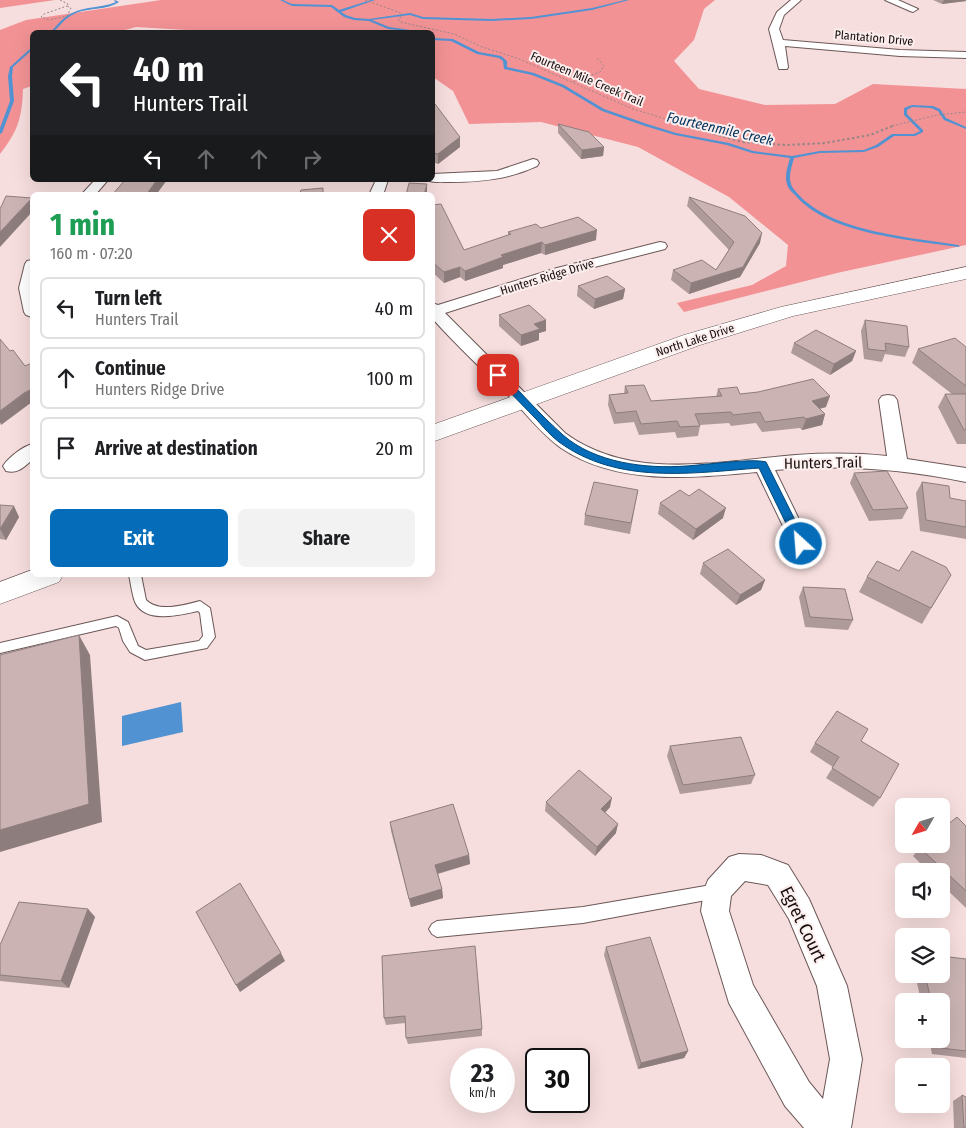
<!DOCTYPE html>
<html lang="en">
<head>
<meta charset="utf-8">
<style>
	:root { --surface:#fff; --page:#f2f2f2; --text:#202124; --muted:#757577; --line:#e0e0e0; --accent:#046cb8 }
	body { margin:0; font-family:"Fira Sans Condensed",sans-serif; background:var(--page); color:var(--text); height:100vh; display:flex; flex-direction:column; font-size:19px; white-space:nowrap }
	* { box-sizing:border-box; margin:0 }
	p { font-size:16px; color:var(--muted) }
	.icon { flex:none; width:28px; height:28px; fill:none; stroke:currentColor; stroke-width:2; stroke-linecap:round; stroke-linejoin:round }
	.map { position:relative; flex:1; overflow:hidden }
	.panel { position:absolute; left:30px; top:192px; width:405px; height:385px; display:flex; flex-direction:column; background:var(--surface); border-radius:8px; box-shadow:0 5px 20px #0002 }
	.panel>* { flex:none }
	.hud { position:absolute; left:30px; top:30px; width:405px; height:152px; border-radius:8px; box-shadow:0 5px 20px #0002; background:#202124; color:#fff; overflow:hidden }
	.needle { width:32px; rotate:231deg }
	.fabs { position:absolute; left:895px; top:798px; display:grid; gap:10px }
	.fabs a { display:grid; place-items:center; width:55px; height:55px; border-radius:8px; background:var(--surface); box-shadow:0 5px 20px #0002; font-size:25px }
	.speed { position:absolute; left:450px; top:1048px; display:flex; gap:10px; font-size:25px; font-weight:700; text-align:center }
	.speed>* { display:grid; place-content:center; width:65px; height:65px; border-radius:50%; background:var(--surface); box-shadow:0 5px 20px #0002; line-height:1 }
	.speed small { font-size:12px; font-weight:400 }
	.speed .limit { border:2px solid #111; border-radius:8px; background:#fff; color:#111 }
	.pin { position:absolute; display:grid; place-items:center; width:42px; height:42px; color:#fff; margin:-21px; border-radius:10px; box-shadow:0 2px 8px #0006 }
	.me { position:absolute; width:55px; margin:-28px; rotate:334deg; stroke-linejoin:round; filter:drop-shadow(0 0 4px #0008) }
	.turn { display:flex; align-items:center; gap:18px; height:105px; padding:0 20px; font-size:22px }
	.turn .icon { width:65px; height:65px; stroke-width:2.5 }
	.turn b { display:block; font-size:35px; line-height:42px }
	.lanes { display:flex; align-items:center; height:48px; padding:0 20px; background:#0003; justify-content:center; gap:25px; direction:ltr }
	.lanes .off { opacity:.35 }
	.round { display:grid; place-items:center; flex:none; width:52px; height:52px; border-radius:8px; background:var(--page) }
	.headline { display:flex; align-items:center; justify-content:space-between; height:85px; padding:0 20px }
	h1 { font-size:30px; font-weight:700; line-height:38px; color:#1e9e55 }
	.action { display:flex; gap:10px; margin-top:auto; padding:10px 20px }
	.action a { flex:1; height:58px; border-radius:8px; background:var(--accent); color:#fff; font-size:20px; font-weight:700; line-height:58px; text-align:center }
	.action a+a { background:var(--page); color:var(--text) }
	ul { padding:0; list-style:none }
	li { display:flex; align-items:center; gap:15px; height:62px; margin:0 10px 8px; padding:0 10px; border:2px solid var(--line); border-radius:8px }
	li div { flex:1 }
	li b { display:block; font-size:19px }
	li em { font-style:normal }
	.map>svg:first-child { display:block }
	.forest { fill:#f29295 }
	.water { fill:#5192d2 }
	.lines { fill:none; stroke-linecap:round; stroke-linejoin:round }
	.stream { fill:#5192d2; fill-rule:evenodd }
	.lane-casing { stroke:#6c5757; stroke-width:2 }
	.street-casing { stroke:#6c5757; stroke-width:2 }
	.secondary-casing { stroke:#6c5757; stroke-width:1 }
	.path-far1 { stroke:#978686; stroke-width:1; stroke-dasharray:2 2; stroke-linecap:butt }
	.path { stroke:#978686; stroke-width:2; stroke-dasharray:2.5 2.5; stroke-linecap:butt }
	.lane { fill:#fff; fill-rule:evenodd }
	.street { fill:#fff; fill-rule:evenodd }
	.secondary { fill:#fff; fill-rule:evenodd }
	.wall { fill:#af9a9a }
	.shaded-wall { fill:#8e7d7d }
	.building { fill:#cbb3b3; stroke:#8e7d7d }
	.route { fill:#046cb8; stroke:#034678 }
	.labels { text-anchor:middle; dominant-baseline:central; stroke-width:4; stroke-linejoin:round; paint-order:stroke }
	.far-street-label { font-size:12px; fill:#160e0e; stroke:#fdeeee }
	.far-water-label { font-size:14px; font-style:italic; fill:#043761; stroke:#fdeeee }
	.street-label { font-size:15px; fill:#160e0e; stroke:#fdeeee }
	.near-street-label { font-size:18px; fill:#160e0e; stroke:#fdeeee }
</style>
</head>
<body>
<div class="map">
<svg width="966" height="1128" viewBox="0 0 966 1128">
	<rect width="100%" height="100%" fill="#f7dede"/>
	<!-- forest -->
	<path class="forest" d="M0 0H55L0 8Z
		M161 0H715L704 9 694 40 674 61 699 89 765 105 835 104 873 84 966 89V245L837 273 684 312 677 303 752 285 786 266 788 245 729 197 638 147 541 122 469 124 453 91 433 77 432 32H219L136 27 118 32H32V86L23 89C22 118 18 131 0 154V30L26 20Z"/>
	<!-- water -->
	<path class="water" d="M181 702 183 732 122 746V716Z"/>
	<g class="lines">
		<!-- stream -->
		<path class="stream" d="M115 0 119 2C106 11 88 7 74 14 65 18 60 26 53 32H51C57 25 63 17 72 13 86 6 102 8 116 2L114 1Z
			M280 0H283L292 4 332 5 339 10 371 0H375L341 12 346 15 355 18 369 19 410 13 423 17 492 19 531 17 592 8 625 0H629L592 10 531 19 492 21 423 19 410 15 372 20 389 27 417 31 418 32 388 29 369 21 354 20 344 17 331 7 292 6Z
			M432 38 453 39 479 52 501 56 507 61V67L534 73 564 85 604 109 647 124 676 133 729 143 753 151 792 156 820 151 864 150 876 145 892 134H914L920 131 904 115V108L912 105 933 106 940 109 946 118 966 127V129L944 120 938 111 931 108 912 107 907 110V114L923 130V132L915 136H894L878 147 864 152 820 153 794 158C792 166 788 176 791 184 792 188 795 190 797 193 831 232 909 237 958 245L960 246 958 247C911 240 828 234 796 196 793 193 788 189 787 184 784 176 788 166 790 158L752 153 727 145 675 135 645 126 602 111 562 87 532 75 504 69 503 61 499 58 477 54 451 41 432 40Z
			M31 48H32V50L13 67 12 76 14 101 2 133 0 134V128L10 101 8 76 10 67Z"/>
		<!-- lane casing -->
		<g class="lane-casing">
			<path id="lane" d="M129 575H141L146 600C158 613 185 605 200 601L210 608 215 637 207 648 145 660 130 652 123 641 119 628 116 626 0 653V643L117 616 128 622 138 646 146 650 199 641 203 636 200 613 198 611C180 615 145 624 135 602 132 594 131 584 129 575Z
				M717 884 722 886 724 891 722 896 717 898 583 923 437 937 432 934 429 929 432 924 437 921 583 907Z"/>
		</g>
		<!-- street casing -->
		<g class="street-casing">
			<path id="street" d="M791 0H801L784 15 779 29 783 40 900 50 966 52V58L900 56 785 46 788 67 787 69H779L769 29 777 12Z
				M885 0H898L918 9 913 12 910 11Z
				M533 159 537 160 539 163 537 166C509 179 481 182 450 182 442 182 434 183 427 180H432V174L497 171Z
				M95 180H108L95 195H81Z
				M376 180H388L383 195H369Z
				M660 242 665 243 667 246 665 249 567 274 445 313 565 433C631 482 720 461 796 455 826 453 857 453 887 456L879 400 882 396 888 395 894 396 897 400 907 459 966 468V482C902 469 840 464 775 470L811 544 808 549 801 552 794 549 757 472C693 478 617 486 561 448 540 433 525 412 507 394 482 369 456 345 432 318V303L438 305 557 268Z
				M32 260V317L26 315 24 312 19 288 25 264 27 261Z
				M32 444V460C24 467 18 474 6 471L3 466C9 457 22 447 32 444Z
				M739 854 761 855 788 865 809 899 847 986 862 1059 851 1128H804L785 1106 729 1003 701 911 704 890 708 880 729 857ZM745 881 768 885 789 919 817 986 830 1059 823 1099 809 1082 753 985 729 911 731 896Z"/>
		</g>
		<!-- secondary casing -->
		<g class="secondary-casing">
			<path id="secondary" d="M966 267V279L793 316 700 345 432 442V425L684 335 781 307Z
				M32 570V575H63L59 582 0 604V582Z"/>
		</g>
		<!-- path-far1 -->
		<path class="path-far1" d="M60 0 68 4 67 6
			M365 0 401 13 403 16 398 19 400 22 454 34 482 47 517 58 633 109 689 126
			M67 6 71 8 67 16 49 20 41 17 44 14Z
			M573 82 600 72 604 66 597 58
			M892 126 937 115 966 112"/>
		<!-- path -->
		<path class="path" d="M685 125 742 142 785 145 825 143 870 135 895 125"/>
		<!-- lane -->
		<use href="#lane" class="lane"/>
		<!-- street -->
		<use href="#street" class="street"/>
		<!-- secondary -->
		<use href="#secondary" class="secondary"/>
	</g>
	<!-- wall -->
	<path class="wall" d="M933 0H966V1L942 4Z
		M432 100 460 147 438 164 432 162Z
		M558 124 604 147 603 156 581 159 558 133Z
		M689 197 760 243 740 277 689 294 671 280 673 270H716L729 250 687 206Z
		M432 205 464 250 508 235V232L541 228 596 240 545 255 541 253 503 265V268L465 281 460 277 444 283 432 272Z
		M578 286 625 289 623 299 594 309 577 296Z
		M499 315 546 320V331L539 333V340L521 346 499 326Z
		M865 320 909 347 905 357 885 354 882 362 864 359 861 331Z
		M794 343 856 351 852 361 830 375 791 353Z
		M966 347V444H957L938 407 945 394H952L912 363 918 349Z
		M625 386 651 401 716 397 718 389 740 394 826 407 820 409 825 414 822 425 802 430 800 428 762 432 756 423 731 426 729 423 700 425V426L698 436 677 438 675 432 639 435 634 422 614 424 608 405 609 395 624 393Z
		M854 473 908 508 902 519 869 521 850 483Z
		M922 482 950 498 966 501V539L920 531 916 493Z
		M638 490 630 534 584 525 585 515Z
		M660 503 723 518 693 540 658 514Z
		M0 505 19 517 6 540 0 539Z
		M703 563 765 580 761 590 736 605 700 574Z
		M899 571 951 575 922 624 859 592 867 577Z
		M803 587 853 620 848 630 805 627 799 597Z
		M861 741 880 798 873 807 826 778 833 767 810 752 815 743Z
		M670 746 755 775 751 784 680 794 667 756Z
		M546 802 610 807 605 813 616 833 595 856 545 811Z
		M390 822 469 855 470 864 438 874 442 889 443 898 411 907 391 831Z
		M966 826V908L941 884V871H928L913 856 920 848Z
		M88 909 95 917 69 988 0 981V945Z
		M606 947 688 1051 684 1058 638 1069 604 955Z
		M382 956 482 1029V1036L408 1044 406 1038 405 1023 386 1025 384 1018Z
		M966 959V1058L932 1054 929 1039H941V1001H921L915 974H941Z
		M962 1095 966 1128H954L953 1101Z"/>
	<!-- shaded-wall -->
	<path class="shaded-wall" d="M944 0H966V1L942 4Z
		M460 137V147L438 164V154Z
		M604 147 603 156 581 159 582 150Z
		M157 180H167L156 195H146Z
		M427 184V195H424Z
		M32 198V212L0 247V232Z
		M597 230 596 240 545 255V245Z
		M762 233 760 243 740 277 689 294 691 283 743 267Z
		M542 242 541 253 503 265V268L465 281V271L501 255Z
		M460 267V277L444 283V272Z
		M625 289 623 299 594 309 595 299Z
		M546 320V331L539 333V340L521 346V335L534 324Z
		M856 351 852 361 830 375 834 364Z
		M32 389V402L1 425 0 422V411L24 393Z
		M830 396 826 407 809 411 812 401Z
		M825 414 822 425 802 430 806 419Z
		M14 506 19 517 6 540 0 529Z
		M726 508 723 518 693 540 696 529Z
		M765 580 761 590 736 605 740 595Z
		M79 635 90 655 102 822 0 852V830Z
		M612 798 610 807 599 819 601 809Z
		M618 824 616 833 595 856 597 847Z
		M469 855 470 864 436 874 435 865Z
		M442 889 443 898 411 907 409 899Z
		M88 909 95 917 69 988 61 981Z
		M281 953 285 961 240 992 236 985Z
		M688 1051 684 1058 638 1069 641 1063Z"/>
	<!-- building -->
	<path class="building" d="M432 100 460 137 438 154 432 153Z
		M558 124 589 132 604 147 582 150Z
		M125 180H157L146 195H112Z
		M409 183 427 184 424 195H406Z
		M323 188V195H299L301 190Z
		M6 196 32 198 0 232V209Z
		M689 197 745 216 762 233 743 267 691 283 673 270 702 260 716 270 734 242Z
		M441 204 464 250 511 234 508 232 536 224 541 228 578 217 597 230 545 245 542 242 501 255 503 257 465 271 460 267 444 272 432 262V205Z
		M607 276 625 289 595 299 578 286Z
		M529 305 546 320 534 324 540 329 521 335 499 315Z
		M865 320 907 326 909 347 885 343 886 351 868 349Z
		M816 330 856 351 834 364 794 343Z
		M955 338 966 347V386L918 349Z
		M0 339 10 351 13 350 25 366 32 363V389L24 393 0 411Z
		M813 379 830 396 812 401 825 414 806 419 804 417 765 422 760 412 733 415 731 412 695 414 700 426 680 427 677 421 641 424 636 411 616 413 609 395 628 393 625 386 644 385 651 401 722 396 718 389 737 387 740 394 758 392Z
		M945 394H966V430H964Z
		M887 471 908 508 873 510 854 473Z
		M594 482 638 490 631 523 585 515Z
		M922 482 949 486 950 498 966 501V527L926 520Z
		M699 489 726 508 696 529 660 503 680 490 689 496Z
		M0 505 14 506 0 529Z
		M728 549 765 580 740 595 703 563Z
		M912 551 946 567 951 575 931 608 867 577 877 561 899 571Z
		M803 587 845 589 853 620 810 617Z
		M79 635 89 804 0 830V655Z
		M837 711 868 729 861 741 899 764 880 798 832 768 839 757 815 743Z
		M741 737 755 775 683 785 670 746Z
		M579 770 612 798 601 809 618 824 597 847 546 802Z
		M453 804 469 855 435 865 442 889 409 899 390 822Z
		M957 817 966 826V891L920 848 925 844H941V830Z
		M240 883 281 953 236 985 196 912Z
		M19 902 88 909 61 981 0 975V945Z
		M650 937 688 1051 641 1063 606 947Z
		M475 946 482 1029 406 1038 405 1016 384 1018 382 956Z
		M941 956 966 959V1051L941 1048 939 1039H941V1001H931L925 974H941Z
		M962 1095 966 1097V1128H964Z"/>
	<!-- route -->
	<path class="route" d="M498 372 501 373C522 393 541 416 563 435 595 463 646 469 686 466 704 465 752 458 766 462L807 544 805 546H797L759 468C692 473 618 485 559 442 551 436 544 428 537 420 523 406 509 391 495 377L493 375Z"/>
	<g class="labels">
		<!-- far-street labels -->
		<g class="far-street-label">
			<text transform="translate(874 38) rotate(5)">Plantation Drive</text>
			<text transform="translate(587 79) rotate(23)">Fourteen Mile Creek Trail</text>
			<text transform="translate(547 277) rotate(-17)">Hunters Ridge Drive</text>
			<text transform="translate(695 340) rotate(-18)">North Lake Drive</text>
		</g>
		<!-- far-water labels -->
		<g class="far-water-label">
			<text transform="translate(720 129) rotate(13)">Fourteenmile Creek</text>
		</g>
		<!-- street labels -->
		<g class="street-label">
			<text transform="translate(823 463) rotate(-1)">Hunters Trail</text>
		</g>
		<!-- near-street labels -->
		<g class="near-street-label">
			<text transform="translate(803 924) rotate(64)">Egret Court</text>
		</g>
	</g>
</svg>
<div class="fabs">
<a><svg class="needle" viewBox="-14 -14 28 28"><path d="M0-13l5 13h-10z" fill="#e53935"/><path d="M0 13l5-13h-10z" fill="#757577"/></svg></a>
<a><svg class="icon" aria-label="sound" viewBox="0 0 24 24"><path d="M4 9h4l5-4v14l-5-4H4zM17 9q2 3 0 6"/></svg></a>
<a><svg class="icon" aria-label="layers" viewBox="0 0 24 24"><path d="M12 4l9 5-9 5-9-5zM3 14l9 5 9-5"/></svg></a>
<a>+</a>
<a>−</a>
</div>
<div class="speed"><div>23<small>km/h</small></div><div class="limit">30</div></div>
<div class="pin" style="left:498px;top:375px;background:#d93025"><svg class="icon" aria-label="arrive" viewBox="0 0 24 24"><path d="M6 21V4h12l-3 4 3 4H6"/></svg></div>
<svg class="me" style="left:801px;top:544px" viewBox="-20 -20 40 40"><circle r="17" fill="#046cb8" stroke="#fff" stroke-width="3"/><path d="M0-11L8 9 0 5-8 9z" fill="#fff"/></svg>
<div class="hud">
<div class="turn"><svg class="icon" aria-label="left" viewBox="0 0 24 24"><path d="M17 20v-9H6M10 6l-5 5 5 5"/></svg><div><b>40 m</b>Hunters Trail</div></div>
<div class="lanes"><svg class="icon" aria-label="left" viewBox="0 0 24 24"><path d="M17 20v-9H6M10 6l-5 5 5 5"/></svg><svg class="icon off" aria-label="ahead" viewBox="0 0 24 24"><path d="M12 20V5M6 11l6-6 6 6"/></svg><svg class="icon off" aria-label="ahead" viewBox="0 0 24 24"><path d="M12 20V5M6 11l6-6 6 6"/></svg><svg class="icon off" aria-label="right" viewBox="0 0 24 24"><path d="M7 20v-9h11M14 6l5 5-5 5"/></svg></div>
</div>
<section class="panel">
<div class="headline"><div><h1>1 min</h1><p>160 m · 07:20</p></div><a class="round" style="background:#d93025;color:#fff"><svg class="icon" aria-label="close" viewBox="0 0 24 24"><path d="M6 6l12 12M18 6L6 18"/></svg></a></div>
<ul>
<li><svg class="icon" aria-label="left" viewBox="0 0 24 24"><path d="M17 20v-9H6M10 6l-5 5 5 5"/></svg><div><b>Turn left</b><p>Hunters Trail</p></div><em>40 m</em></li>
<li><svg class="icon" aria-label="ahead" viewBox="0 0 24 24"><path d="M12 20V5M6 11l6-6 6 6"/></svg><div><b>Continue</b><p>Hunters Ridge Drive</p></div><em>100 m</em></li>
<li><svg class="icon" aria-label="arrive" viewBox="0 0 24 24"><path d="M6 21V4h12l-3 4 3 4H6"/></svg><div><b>Arrive at destination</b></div><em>20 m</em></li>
</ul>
<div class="action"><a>Exit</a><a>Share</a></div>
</section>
</div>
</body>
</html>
